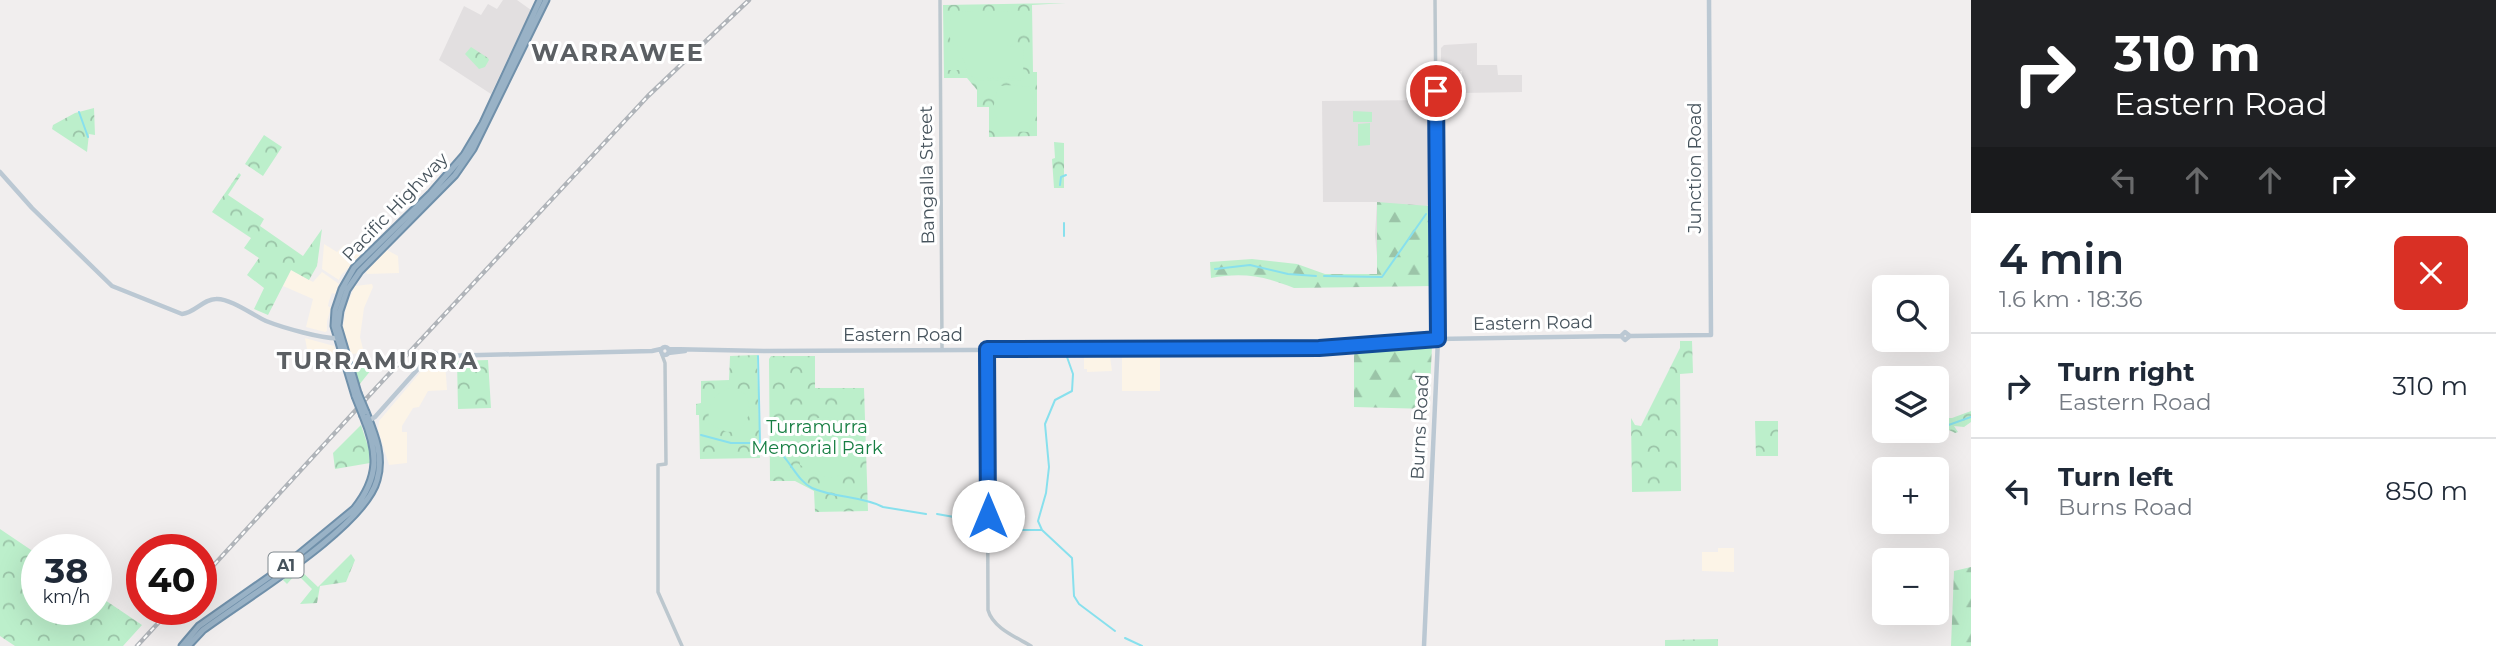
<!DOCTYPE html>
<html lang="en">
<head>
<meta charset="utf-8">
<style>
	:root { --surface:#fff; --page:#f6f6f7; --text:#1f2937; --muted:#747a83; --line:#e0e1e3 }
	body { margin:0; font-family:Montserrat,sans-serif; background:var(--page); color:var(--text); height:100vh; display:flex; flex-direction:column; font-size:26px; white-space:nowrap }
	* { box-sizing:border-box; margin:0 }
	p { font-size:23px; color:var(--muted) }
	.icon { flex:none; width:38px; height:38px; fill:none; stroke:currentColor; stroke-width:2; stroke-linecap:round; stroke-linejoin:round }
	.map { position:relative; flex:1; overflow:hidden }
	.drawer { display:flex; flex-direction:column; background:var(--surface); width:525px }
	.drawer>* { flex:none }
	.top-card { background:#202124; color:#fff; overflow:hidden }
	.buttons { position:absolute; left:1872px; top:275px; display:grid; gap:14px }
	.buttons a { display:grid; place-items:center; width:77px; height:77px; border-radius:10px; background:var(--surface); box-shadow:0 7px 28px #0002; font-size:35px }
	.speed { position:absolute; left:21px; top:534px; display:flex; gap:14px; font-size:35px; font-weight:700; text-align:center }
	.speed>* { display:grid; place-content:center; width:91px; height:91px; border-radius:50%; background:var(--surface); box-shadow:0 7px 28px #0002; line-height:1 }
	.speed small { font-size:18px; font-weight:400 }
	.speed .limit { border:10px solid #d22; background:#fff; color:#111 }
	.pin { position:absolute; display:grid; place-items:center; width:60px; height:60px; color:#fff; margin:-30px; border:4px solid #fff; border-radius:50%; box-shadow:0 2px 7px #0007 }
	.me { position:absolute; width:77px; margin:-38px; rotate:0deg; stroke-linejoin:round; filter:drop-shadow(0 0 5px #0008) }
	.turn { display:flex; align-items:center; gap:24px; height:147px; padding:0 28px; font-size:32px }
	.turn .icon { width:91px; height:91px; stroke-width:2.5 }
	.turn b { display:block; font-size:49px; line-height:60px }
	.lanes { display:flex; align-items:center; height:66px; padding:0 28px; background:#0003; justify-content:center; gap:35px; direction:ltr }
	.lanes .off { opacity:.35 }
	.round { display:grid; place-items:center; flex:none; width:74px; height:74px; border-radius:10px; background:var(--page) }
	.summary { display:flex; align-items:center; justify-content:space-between; height:119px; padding:0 28px }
	h1 { font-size:42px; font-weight:600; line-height:52px }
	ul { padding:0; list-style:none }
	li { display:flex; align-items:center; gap:21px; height:105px; padding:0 28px; border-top:2px solid var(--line) }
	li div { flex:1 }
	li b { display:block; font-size:26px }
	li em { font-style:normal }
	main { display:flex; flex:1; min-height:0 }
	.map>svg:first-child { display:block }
	.commercial { fill:#fcf4e7 }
	.education { fill:#e2dfe0 }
	.forest { fill:url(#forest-firs) }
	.park { fill:url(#park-crowns) }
	.pitch { fill:#bcefcb }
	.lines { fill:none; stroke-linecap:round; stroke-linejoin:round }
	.stream { stroke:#88e0ed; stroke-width:2 }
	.trunk-casing { stroke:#7090aa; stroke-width:9 }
	.tertiary { stroke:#bcc7ce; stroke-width:3.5 }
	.secondary { stroke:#bbc8d3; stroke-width:4.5 }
	.trunk { stroke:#99b2c6; stroke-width:5 }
	.rail-casing { stroke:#b0b4b9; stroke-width:4.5 }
	.rail { stroke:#fff; stroke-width:2; stroke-dasharray:5; stroke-linecap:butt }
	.trunk-bridge-casing { stroke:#7090aa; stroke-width:9; stroke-linecap:butt }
	.trunk-bridge { stroke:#99b2c6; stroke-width:5 }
	.route-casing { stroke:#114b97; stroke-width:18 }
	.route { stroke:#1a73e8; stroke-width:12 }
	.labels { text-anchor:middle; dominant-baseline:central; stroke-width:6; stroke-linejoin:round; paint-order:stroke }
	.shield { fill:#fff; stroke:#7e878d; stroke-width:2 }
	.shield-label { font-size:16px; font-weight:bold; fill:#46535c }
	.street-label { font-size:18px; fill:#46535c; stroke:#fff }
	.park-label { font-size:18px; fill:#167e42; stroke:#fff }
	.district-label { font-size:24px; font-weight:bold; letter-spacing:2px; fill:#5b5f63; stroke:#fff }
</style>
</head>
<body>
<main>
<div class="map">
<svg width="1971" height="646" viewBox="0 0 1971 646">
	<defs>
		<pattern id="forest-firs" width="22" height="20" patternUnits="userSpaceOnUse" patternTransform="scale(1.75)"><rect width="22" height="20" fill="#bcefcb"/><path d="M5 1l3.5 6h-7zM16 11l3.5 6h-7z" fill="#9bc4a8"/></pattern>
		<pattern id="park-crowns" width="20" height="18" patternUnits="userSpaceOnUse" patternTransform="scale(1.75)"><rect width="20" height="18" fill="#bcefcb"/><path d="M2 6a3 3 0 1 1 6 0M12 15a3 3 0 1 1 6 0" fill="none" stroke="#9bc4a8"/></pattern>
	</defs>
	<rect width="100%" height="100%" fill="#f1eeee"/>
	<!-- commercial -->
	<path class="commercial" d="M324 244 337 252 344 245 361 256 341 275 339 280 322 269Z
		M387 250 398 256 399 273 367 274 366 272Z
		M291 270 313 282 322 272 339 284 335 294 332 293 329 301 328 306 331 308 327 321V331L325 332 306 327 313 299 283 286Z
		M372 284 373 287 364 308 360 337 364 353 351 354 343 329 346 307 355 286Z
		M305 338 334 346 338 361 310 366Z
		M1126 353H1160V391H1122V357Z
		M1084 356 1110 357 1112 371 1087 372V369H1084Z
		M445 361 447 390 428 391 419 407 413 408 402 426V432H407V463L389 465 378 429 379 421 429 362Z
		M1718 548H1734V572L1702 571V552H1718Z"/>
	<!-- education -->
	<path class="education" d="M503 0H517L531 10 491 94 439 60 464 6 481 15 488 4 497 9Z
		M1477 43V65H1497L1498 75H1522V92L1463 93 1462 71H1441V48L1444 45Z
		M1430 100 1431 201 1378 267 1375 235 1377 202H1323L1322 101Z"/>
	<!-- forest -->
	<path class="forest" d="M1430 201H1431L1432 286 1294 288C1264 276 1243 272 1211 278L1210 262 1252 259 1297 264 1325 274H1377V202L1429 206Z
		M1432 346 1429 409 1354 407V351Z
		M351 554 355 560 346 582 320 586 317 603 300 604 312 589 298 575 294 576 287 584 283 580 298 568 318 587Z
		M1971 567V646H1951L1954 571Z"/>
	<!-- park -->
	<path class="park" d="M1066 3 1032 5 1033 72H1037V136L989 137V107H977V90L967 78H944L943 5Z
		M471 47 488 58 489 60 485 67 479 69 465 54Z
		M94 108 95 135 89 134 87 152 52 129 53 125 75 113Z
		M264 135 282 147 263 176 245 164Z
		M1054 142 1064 143V188H1054L1052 159 1055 158Z
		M239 173 241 175 228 195 264 219 260 226 303 256 322 229 317 266 309 280 291 270 268 315 254 309 264 288 247 275 259 258 244 248 251 238 212 212Z
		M1680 341H1692L1693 373 1680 374 1681 491 1632 492 1631 418 1635 425 1641 426 1680 348Z
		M757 355 760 458 700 459 699 415H696V404L701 403V381L729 380 730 356Z
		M771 356H815V388H864L868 511 815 512 814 491 795 481H770L769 359Z
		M488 360 491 408 458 409 457 361Z
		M369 363 375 365 359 385 353 366 357 363Z
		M1971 411V422L1964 427 1954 426 1958 432 1955 433 1949 430 1925 442V431L1937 430V418H1952Z
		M1755 421H1778V456H1756Z
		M361 425 369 449 370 463 335 469 333 453Z
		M0 529 37 554V609H96V594L142 625 123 646H15L0 636Z
		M1718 639V646H1665V640Z"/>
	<!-- pitch -->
	<path class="pitch" d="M1000 11 1016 12V44L1007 46 1024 47 1023 76 985 78 1025 79V81L973 80V78H978L968 75 963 57 962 70H948V55L963 56 967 48 951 44 949 31 951 12Z
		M1014 85 1030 87C1030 95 1036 101 1035 110 1034 118 1029 123 1029 132L997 131V118L993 109 998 86Z
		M1353 111 1372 112V122H1353Z
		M1370 123V145L1358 146V124Z
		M732 387 747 395 750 413 740 431 727 432 709 424C707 404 712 394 732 387Z
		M821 417C843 416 864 433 857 456 855 462 852 466 850 472 844 473 839 476 833 477 819 479 810 470 800 465 798 441 795 426 821 417Z"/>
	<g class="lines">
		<!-- stream -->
		<path class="stream" d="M79 112 88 137
			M1060 185 1061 177 1066 175
			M1064 223V236
			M1215 269 1250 265 1288 274 1316 276
			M1324 276 1382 277 1426 214
			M758 356 760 443
			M1067 357 1073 374 1072 391 1055 400 1045 424 1049 467 1046 493 1038 521 1042 530 1072 558 1074 596 1079 604 1115 631
			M1918 433H1937L1943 427 1971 417
			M701 435 731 443H754
			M758 443H762
			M769 445C789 454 795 480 812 488 834 498 862 496 883 507L926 514
			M937 514 954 517 965 524
			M970 530H983
			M991 530H1041
			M1125 638 1142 646"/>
		<!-- trunk casing -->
		<g class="trunk-casing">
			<path id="trunk" d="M358 393 338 326 340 311 347 290 360 271 455 175 473 149 546 0
				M355 396 334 326 335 310 342 289 354 268 431 193 464 155 483 123 540 0
				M182 646 199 626 286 565 354 509C380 477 378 452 363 416
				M188 646 203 630C243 600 365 527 377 480 384 456 375 435 366 412"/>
		</g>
		<!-- tertiary -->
		<path class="tertiary" d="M940 0 942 349
			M1435 0 1438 339
			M987 349 988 610C993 628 1016 637 1031 646
			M662 355 665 363 666 464 658 465V592L682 646"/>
		<!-- secondary -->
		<path class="secondary" d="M0 172 32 208 112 286 182 314C195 313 203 299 216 299 230 298 253 315 266 321 281 327 325 340 340 338
			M1621 336 1625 332 1630 336
			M1621 336 1625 340 1630 336
			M1630 336 1711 335 1709 0
			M661 351a4 4 0 1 1 8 0a4 4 0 1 1-8 0Z
			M668 349 764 351 1319 348 1438 339 1621 336
			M668 353 685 351
			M368 421 375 417 433 352 441 356 652 351 661 349
			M1424 646 1438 339"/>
		<!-- trunk -->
		<use href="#trunk" class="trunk"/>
		<!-- rail casing -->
		<g class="rail-casing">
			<path id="rail" d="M201 579 376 388 648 96 749 0
				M137 646 171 609"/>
		</g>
		<!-- rail -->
		<use href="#rail" class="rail"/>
		<!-- trunk-bridge casing -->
		<g class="trunk-bridge-casing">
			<path id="trunk-bridge" d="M358 393 366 412
				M355 396 363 416"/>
		</g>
		<!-- trunk-bridge -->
		<use href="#trunk-bridge" class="trunk-bridge"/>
	</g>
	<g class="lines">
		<!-- route casing -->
		<g class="route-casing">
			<path id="route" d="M988 516 987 349 1319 348 1438 339 1436 91"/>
		</g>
		<!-- route -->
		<use href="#route" class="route"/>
	</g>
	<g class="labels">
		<!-- shield labels -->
		<rect class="shield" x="268.5" y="552.5" width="35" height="25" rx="5"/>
		<g class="shield-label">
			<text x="286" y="565">A1</text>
		</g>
		<!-- street labels -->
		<g class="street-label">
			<text transform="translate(1695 168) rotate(-90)">Junction Road</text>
			<text transform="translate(927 175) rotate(-91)">Bangalla Street</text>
			<text transform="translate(395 207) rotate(-46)">Pacific Highway</text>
			<text transform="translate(1533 323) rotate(-1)">Eastern Road</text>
			<text x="903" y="335">Eastern Road</text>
			<text transform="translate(1420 427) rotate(-87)">Burns Road</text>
		</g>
		<!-- park labels -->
		<g class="park-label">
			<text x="817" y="427">Turramurra<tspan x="817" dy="21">Memorial Park</tspan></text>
		</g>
		<!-- district labels -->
		<g class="district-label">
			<text x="618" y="52">WARRAWEE</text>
			<text x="378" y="360">TURRAMURRA</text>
		</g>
	</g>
</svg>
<div class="buttons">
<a><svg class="icon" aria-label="search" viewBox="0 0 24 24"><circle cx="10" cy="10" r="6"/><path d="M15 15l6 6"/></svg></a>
<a><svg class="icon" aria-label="layers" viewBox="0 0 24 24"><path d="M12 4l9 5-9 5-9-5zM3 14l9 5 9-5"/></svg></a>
<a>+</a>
<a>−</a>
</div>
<div class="speed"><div>38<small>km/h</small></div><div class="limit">40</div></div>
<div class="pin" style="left:1436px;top:91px;background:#d93025"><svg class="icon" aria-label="arrive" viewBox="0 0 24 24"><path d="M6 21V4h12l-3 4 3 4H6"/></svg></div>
<svg class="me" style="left:988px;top:516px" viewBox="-20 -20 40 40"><circle r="19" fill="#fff"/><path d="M0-13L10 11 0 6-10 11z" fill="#1a73e8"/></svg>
</div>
<section class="drawer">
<div class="top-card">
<div class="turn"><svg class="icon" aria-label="right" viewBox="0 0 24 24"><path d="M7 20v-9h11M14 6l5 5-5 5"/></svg><div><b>310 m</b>Eastern Road</div></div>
<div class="lanes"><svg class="icon off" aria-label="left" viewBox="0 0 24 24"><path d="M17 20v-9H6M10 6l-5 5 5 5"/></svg><svg class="icon off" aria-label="ahead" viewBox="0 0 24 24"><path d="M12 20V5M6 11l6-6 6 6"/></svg><svg class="icon off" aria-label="ahead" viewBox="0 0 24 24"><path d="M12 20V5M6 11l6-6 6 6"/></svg><svg class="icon" aria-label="right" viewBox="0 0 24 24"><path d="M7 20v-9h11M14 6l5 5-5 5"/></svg></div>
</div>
<div class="summary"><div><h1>4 min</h1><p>1.6 km · 18:36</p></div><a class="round" style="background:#d93025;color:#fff"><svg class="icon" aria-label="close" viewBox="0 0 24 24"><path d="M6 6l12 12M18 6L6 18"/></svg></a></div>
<ul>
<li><svg class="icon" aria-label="right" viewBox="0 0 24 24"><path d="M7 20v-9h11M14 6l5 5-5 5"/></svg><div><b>Turn right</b><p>Eastern Road</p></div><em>310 m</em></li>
<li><svg class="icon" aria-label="left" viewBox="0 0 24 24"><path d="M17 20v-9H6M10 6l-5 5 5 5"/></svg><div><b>Turn left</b><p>Burns Road</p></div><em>850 m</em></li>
</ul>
</section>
</main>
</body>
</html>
